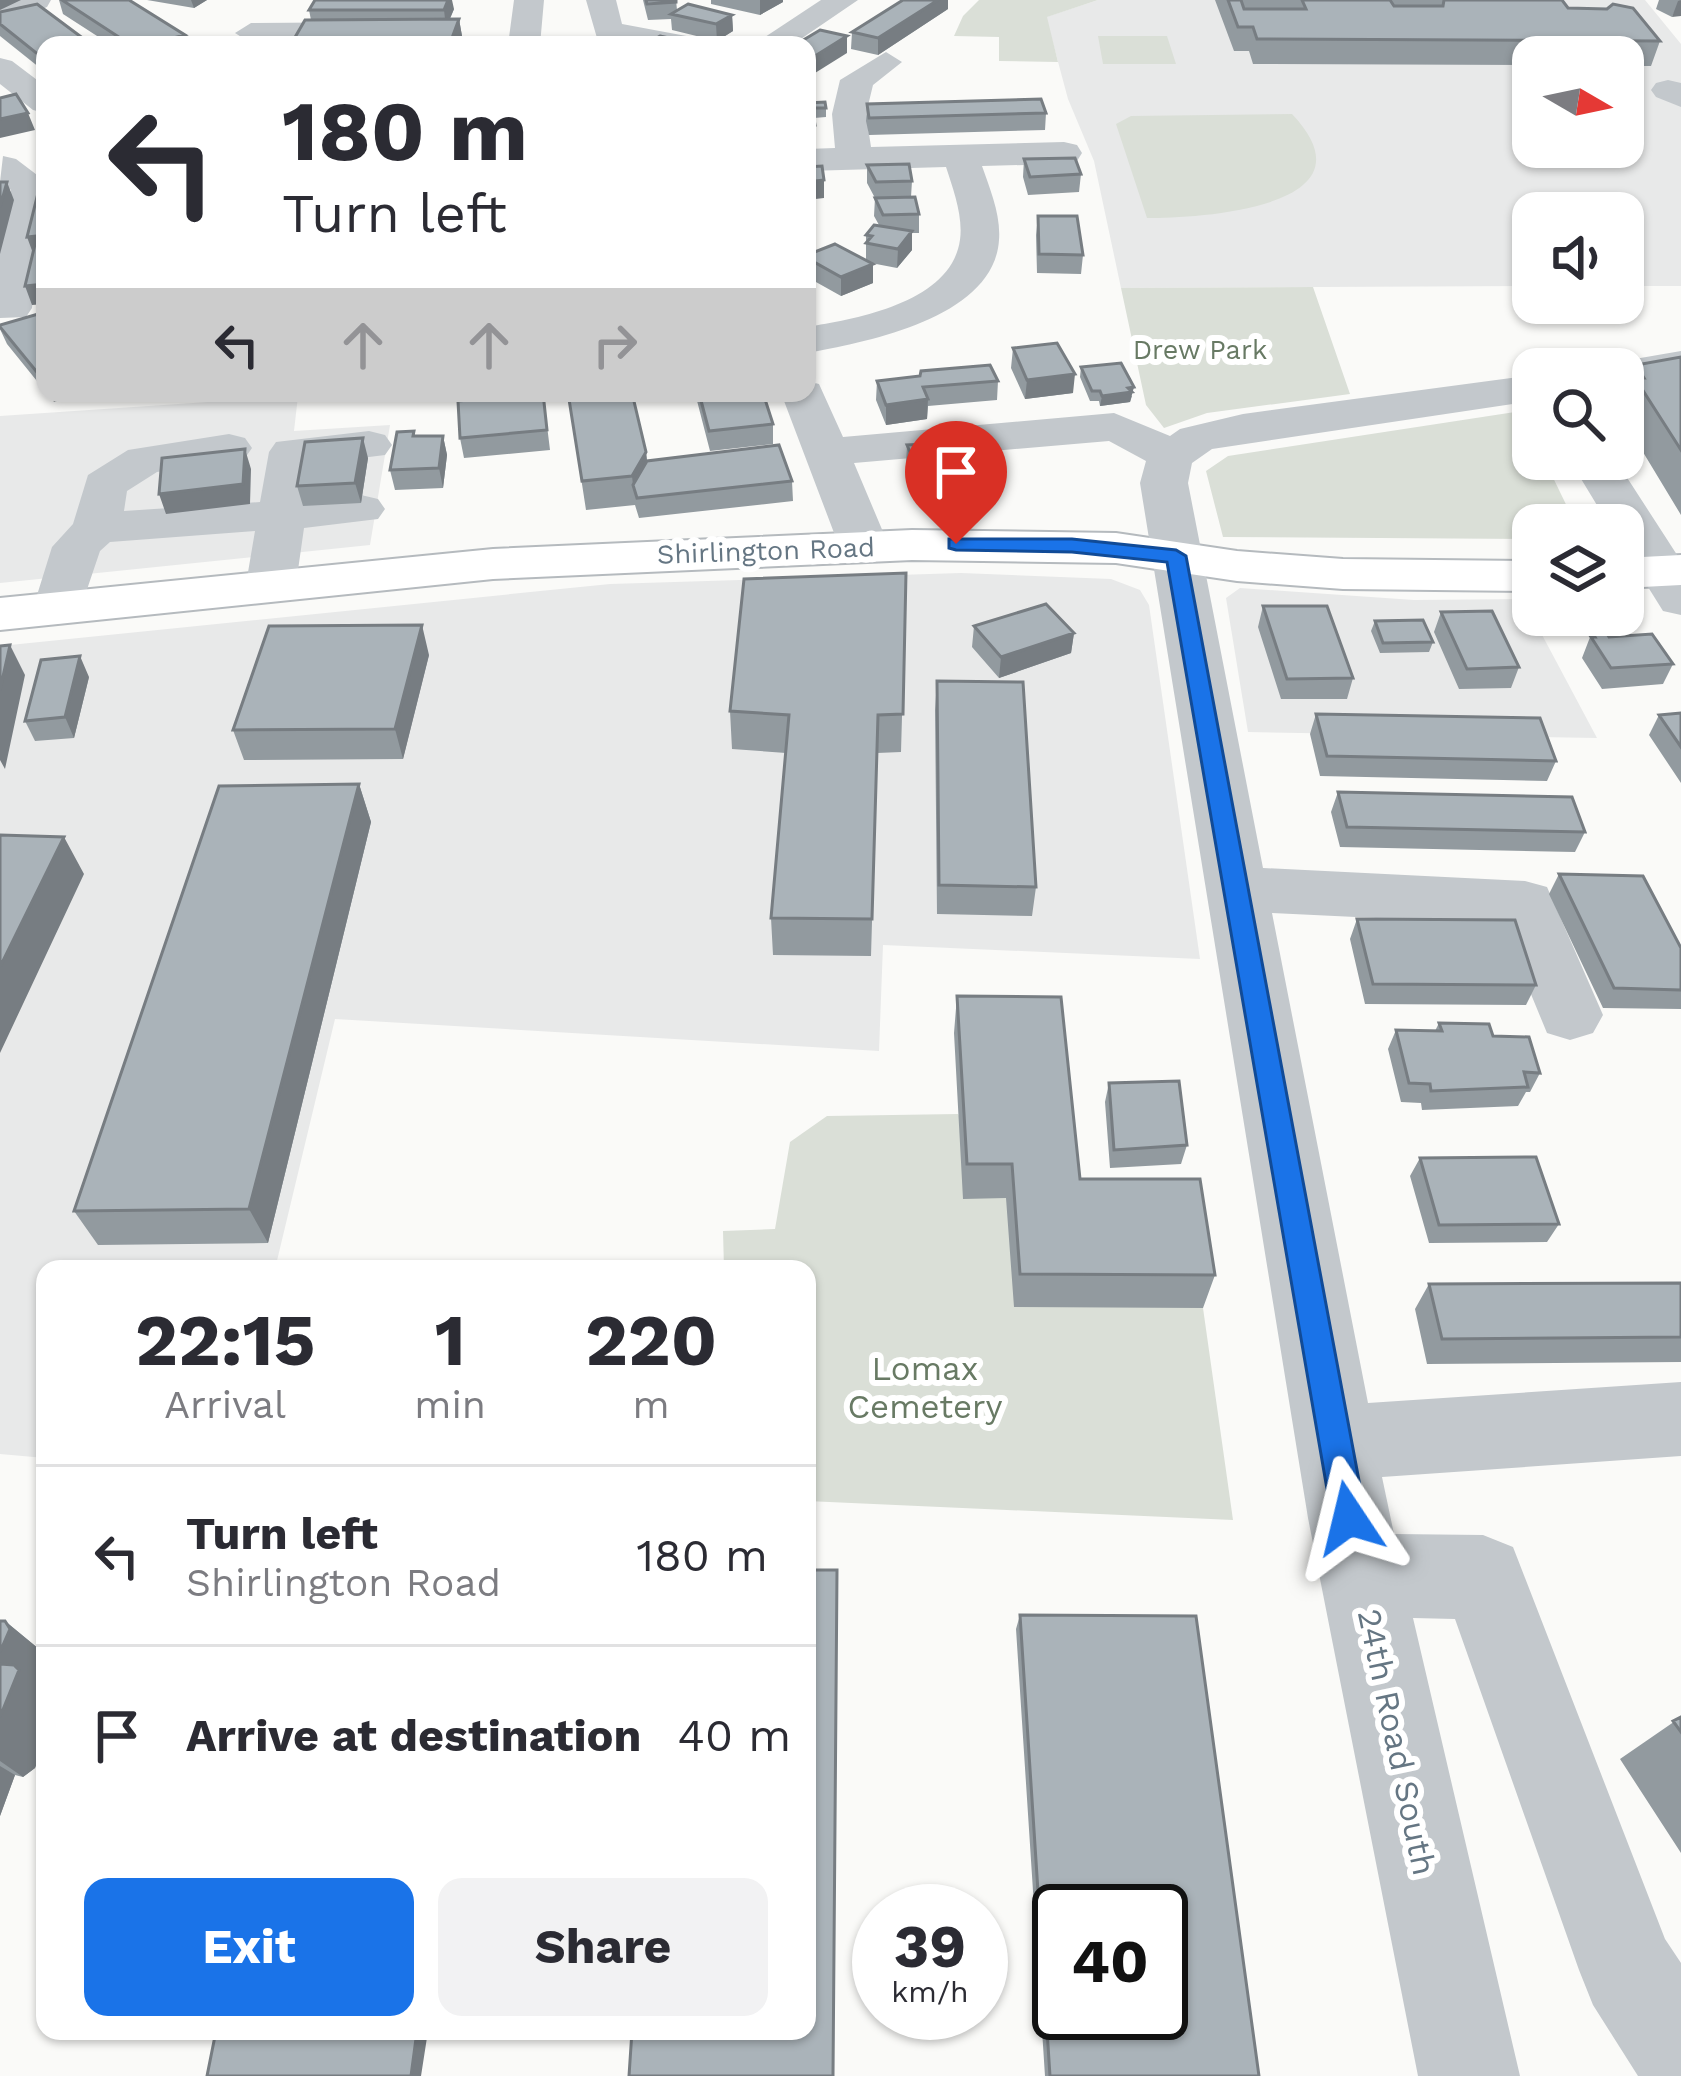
<!DOCTYPE html>
<html lang="en">
<head>
<meta charset="utf-8">
<style>
	:root { --surface:#fff; --page:#f2f2f3; --text:#2b2b33; --muted:#7c7c81; --line:#e1e1e2; --accent:#1a73e8 }
	body { margin:0; font-family:"Work Sans",sans-serif; background:var(--page); color:var(--text); height:100vh; display:flex; flex-direction:column; font-size:45px; white-space:nowrap }
	* { box-sizing:border-box; margin:0 }
	p { font-size:39px; color:var(--muted) }
	.icon { flex:none; width:66px; height:66px; fill:none; stroke:currentColor; stroke-width:2; stroke-linecap:round; stroke-linejoin:round }
	.map { position:relative; flex:1; overflow:hidden }
	.panel { position:absolute; left:36px; top:1260px; width:780px; height:780px; display:flex; flex-direction:column; background:var(--surface); border-radius:24px; box-shadow:0 3px 9px #0004 }
	.panel>* { flex:none }
	.top-card { position:absolute; left:36px; top:36px; width:780px; height:366px; border-radius:24px; box-shadow:0 3px 9px #0004; background:#fff; color:var(--text); overflow:hidden }
	.needle { width:78px; rotate:99deg }
	.buttons { position:absolute; left:1512px; top:36px; display:grid; gap:24px }
	.buttons a { display:grid; place-items:center; width:132px; height:132px; border-radius:24px; background:var(--surface); box-shadow:0 3px 9px #0004; font-size:60px }
	.speed { position:absolute; left:852px; top:1884px; display:flex; gap:24px; font-size:60px; font-weight:700; text-align:center }
	.speed>* { display:grid; place-content:center; width:156px; height:156px; border-radius:50%; background:var(--surface); box-shadow:0 3px 9px #0004; line-height:1 }
	.speed small { font-size:30px; font-weight:400 }
	.speed .limit { border:6px solid #111; border-radius:18px; background:#fff; color:#111 }
	.pin { position:absolute; display:grid; place-items:center; width:102px; height:102px; color:#fff; margin:-123px -51px; border-radius:50% 50% 50% 0; rotate:-45deg; box-shadow:0 0 12px #0007 }
	.pin .icon { rotate:45deg }
	.me { position:absolute; width:132px; margin:-66px; rotate:350deg; stroke-linejoin:round; filter:drop-shadow(0 0 9px #0008) }
	.turn { display:flex; align-items:center; gap:42px; height:252px; padding:0 48px; font-size:54px }
	.turn .icon { width:156px; height:156px; stroke-width:2.5 }
	.turn b { display:block; font-size:84px; line-height:102px }
	.lanes { display:flex; align-items:center; height:114px; padding:0 48px; background:#0003; justify-content:center; gap:60px; direction:ltr }
	.lanes .off { opacity:.35 }
	.eta { display:flex; justify-content:space-evenly; align-items:center; height:204px; text-align:center }
	.eta b { font-size:72px; font-weight:700; line-height:84px }
	.action { display:flex; gap:24px; margin-top:auto; padding:24px 48px }
	.action a { flex:1; height:138px; border-radius:24px; background:var(--accent); color:#fff; font-size:48px; font-weight:700; line-height:138px; text-align:center }
	.action a+a { background:var(--page); color:var(--text) }
	ul { padding:0; list-style:none }
	li { display:flex; align-items:center; gap:36px; height:180px; padding:0 48px; border-top:3px solid var(--line) }
	li div { flex:1 }
	li b { display:block; font-size:45px }
	li em { font-style:normal }
	.map>svg:first-child { display:block }
	.built { fill:#e8e9e9; fill-rule:evenodd }
	.green { fill:#dadfd7 }
	.lines { fill:none; stroke-linecap:round; stroke-linejoin:round }
	.major-casing { stroke:#b5babe; stroke-width:4 }
	.minor { fill:#c3c8cc; fill-rule:evenodd }
	.major { fill:#fff; fill-rule:evenodd }
	.wall { fill:#929a9f }
	.shaded-wall { fill:#777d82 }
	.building { fill:#aab3b9; stroke:#777d82; stroke-width:3; fill-rule:evenodd }
	.route { fill:#1a73e8; stroke:#114b97; stroke-width:3 }
	.labels { text-anchor:middle; dominant-baseline:central; stroke-width:12; stroke-linejoin:round; paint-order:stroke }
	.far-park-label { font-size:27px; fill:#687a64; stroke:#fff }
	.far-street-label { font-size:27px; fill:#657683; stroke:#fff }
	.park-label { font-size:33px; fill:#687a64; stroke:#fff }
	.street-label { font-size:33px; fill:#657683; stroke:#fff }
</style>
</head>
<body>
<div class="map">
<svg width="1681" height="2076" viewBox="0 0 1681 2076">
	<rect width="100%" height="100%" fill="#fafaf8"/>
	<!-- built -->
	<path class="built" d="M1098 0H1645L1681 44V286H1623V213H1533V286L1121 288 1094 161 1068 99 1046 17ZM1533 57H1623V147H1533Z
		M298 396 294 431 390 425 370 545 0 583V416Z
		M961 573 1111 579 1140 590 1149 605 1200 959 883 945 879 1051 335 1019 275 1269H45V1458L0 1454V646L610 584Z
		M1240 588 1414 600 1523 599 1597 738 1248 732 1226 598Z"/>
	<!-- green -->
	<path class="green" d="M979 0H1098L1047 17 1058 62 999 61V37L954 36 963 16Z
		M1098 36H1167L1176 64H1103Z
		M1292 114C1381 208 1199 218 1147 218L1116 124 1131 116Z
		M1313 287 1350 394 1207 413 1164 428 1146 405 1121 288Z
		M1515 412C1534 421 1533 441 1533 459H1544L1576 525H1533V539L1223 537 1206 471 1228 456Z
		M958 1114 1006 1198 1203 1308 1233 1520 807 1501V1269H724L723 1231 775 1229 790 1142 827 1116Z"/>
	<g class="lines">
		<!-- major casing -->
		<g class="major-casing">
			<path id="major" d="M912 530 1116 533 1237 551 1343 559 1533 561V591L1343 589 1237 581 1116 563 912 560 493 579 0 630V598L493 549Z
				M1681 555V585L1623 588V558Z"/>
		</g>
		<!-- minor -->
		<path class="minor" d="M12 0H51L47 7 0 27V6Z
			M514 0H544L540 45H508Z
			M586 0H616L622 24 697 38 702 45H633L597 38Z
			M821 0H858L792 45H753Z
			M390 22 401 25 406 32 401 39 251 43 235 33 251 23Z
			M886 52 902 62 873 85 866 114 871 147 1064 142 1077 145 1082 153 1077 161 1064 164 982 166C990 189 1001 215 999 240 994 318 867 342 807 353V327C855 319 942 304 958 249 966 223 954 192 946 167L807 171V149L835 148 832 114 840 80Z
			M0 58 12 61 45 86V113L33 110 0 84Z
			M1668 80 1681 83V107L1656 97 1651 90 1656 83Z
			M3 156 16 159 45 181 32 308 26 317 0 318V252L11 190 0 182Z
			M1681 351V377L1623 387V369H1605L1623 361Z
			M1533 375V401L1212 449 1192 463 1188 483 1263 868 1525 881 1547 887 1603 1015 1593 1033 1570 1040 1547 1033 1502 924 1272 913 1368 1403 1681 1382V1456L1382 1477 1394 1534 1483 1535 1513 1547 1665 1939 1681 1963V2076H1638L1593 2005 1579 1970 1455 1619 1413 1618 1520 2076H1418L1308 1518 1140 483 1146 461 1109 441 854 463 889 546 881 556 864 561 847 556 839 546 781 393H807V381L819 384 843 437 1114 413 1170 436 1180 429 1243 414Z
			M369 431 385 435 392 445 385 455 313 464 308 498 361 495 378 499 385 509 378 519 304 528 296 584 289 595 271 599 253 595 246 584 255 531 110 542 100 551 77 619 59 624 41 619 33 608 52 547 73 524 88 475 128 450 229 434 245 438 252 448 245 458 157 472 127 491 124 511 260 502 269 452 276 442Z
			M1569 459H1615L1681 561V615L1663 611 1623 547V525H1609Z"/>
		<!-- major -->
		<use href="#major" class="major"/>
	</g>
	<!-- wall -->
	<path class="wall" d="M59 0H129L187 45H111L63 14Z
		M147 0H207L194 8Z
		M643 0H676L677 10 732 15 733 31 717 41 672 30 671 19 648 20Z
		M711 0H783V2L760 15 711 4Z
		M1215 0H1562L1568 8 1660 41 1651 66H1623V57H1533V65L1253 64 1249 51H1234Z
		M1659 0H1681L1672 17 1656 9Z
		M454 9 450 19H459L462 36 459 45H296L294 39 311 20 309 10Z
		M948 9 878 55 851 49 852 32Z
		M0 12 45 45V72L0 36Z
		M807 103 826 108V117L814 118 815 142 807 143Z
		M867 104 1046 113 1045 130 869 135 866 121Z
		M1024 159 1081 174 1079 192 1028 195 1023 177Z
		M867 165 912 181 911 197 919 214V233H912V250L897 268 871 263 873 283 841 296 807 277V255L866 260V235L879 225 874 216 875 198 867 183Z
		M1038 216 1083 255 1081 274 1037 273 1036 235Z
		M45 312V391L7 344 0 329V325Z
		M1013 348 1073 393 1025 399 1011 368Z
		M1681 357V515L1623 419V398L1636 365Z
		M1081 367 1132 396 1130 402 1100 406 1099 401H1090L1080 377Z
		M877 381H998L997 400 928 406 927 419 886 425 876 400Z
		M543 393 550 450 464 458 460 438Z
		M568 393 646 452 647 461 792 481 793 501 639 518 635 505 586 510Z
		M695 393H763L773 424V444L710 451Z
		M414 431 415 436H443L447 455 443 488 395 490 390 470Z
		M907 445 955 451 971 486 969 506 924 507 906 465Z
		M368 458 361 503 303 506 297 486Z
		M906 573 901 752 877 753 871 956 773 955 771 918 786 753 732 749 730 711Z
		M1263 606 1353 678 1347 699H1281L1258 627Z
		M1441 612 1519 667 1511 688 1459 689 1434 632Z
		M1375 621 1433 642 1429 652 1380 653 1371 631Z
		M974 626 1074 633 1071 653 999 678 972 647Z
		M1592 632 1609 637 1673 664 1663 684 1602 689 1582 658Z
		M429 655 403 759 244 760 233 730Z
		M89 677 74 738 35 741 25 721Z
		M937 681 1036 887 1032 916 937 914 935 710Z
		M1681 713V783L1649 735 1659 715Z
		M1316 714 1556 761 1547 781 1320 776 1310 734Z
		M359 784 371 822 268 1243 98 1245 74 1211Z
		M1338 792 1585 832 1575 852 1340 847 1331 812Z
		M1559 874 1681 948V1009L1603 1008 1549 894Z
		M1357 919 1536 985 1526 1005 1365 1004 1350 939Z
		M957 996 1080 1179 1215 1275 1203 1308 1014 1307 1006 1198 963 1199 954 1033Z
		M1439 1023 1493 1036 1540 1073 1530 1092H1526L1518 1106 1422 1110 1421 1103 1401 1102 1388 1049 1396 1030 1435 1031Z
		M1109 1083 1187 1145 1181 1164 1110 1168 1105 1102Z
		M1420 1158 1559 1224 1547 1242 1429 1243 1410 1176Z
		M1681 1283V1362L1427 1364 1415 1309 1429 1284Z
		M1020 1615 1259 2076H1045L1016 1629Z
		M0 1621H5L45 1654V1678L42 1686 45 1689V1742L35 1768 23 1777 15 1775 0 1816Z
		M1681 1717V1853L1620 1759Z"/>
	<!-- shaded-wall -->
	<path class="shaded-wall" d="M0 0H21L0 10Z
		M191 0H207L194 8Z
		M448 0H452L454 9 446 27 444 10Z
		M760 0H783V2L760 15Z
		M938 0H948V9L878 55V38Z
		M1681 0V16L1672 17 1678 1Z
		M732 15 733 31 717 41 716 24Z
		M459 19 462 36 459 45H453L452 38Z
		M185 35 187 45H146Z
		M847 36V53L807 78V61Z
		M28 113 35 130 0 138V119Z
		M824 180V198L807 200V182Z
		M7 182 14 200 0 254V207Z
		M912 231V250L897 268 898 249Z
		M37 236 34 256 27 237Z
		M873 264V283L841 296V277Z
		M45 284V304L32 305 25 286Z
		M1075 374 1073 393 1025 399 1027 380Z
		M1134 387 1130 402 1100 406 1102 396Z
		M50 393H83L54 402Z
		M928 399 927 419 886 425V405Z
		M443 436 447 455 443 488 439 468Z
		M363 438 368 458 361 503 355 483Z
		M245 449 251 469 250 504 166 514 159 494Z
		M646 452 649 481 633 485 632 476Z
		M422 625 429 655 403 759 395 729Z
		M1074 633 1071 653 999 678 1001 657Z
		M10 645 25 675 5 769 0 760V690Z
		M80 656 89 677 74 738 65 717Z
		M359 784 371 822 268 1243 249 1209Z
		M64 837 84 874 0 1053V967Z
		M5 1621 45 1654V1678L42 1686 45 1689V1742L35 1768 23 1777 0 1761V1652Z
		M0 1766 15 1775 0 1816Z
		M417 2031H428L421 2076H411Z"/>
	<!-- building -->
	<path class="building" d="M62 0H129L185 35 146 45H131Z
		M315 0H448L444 10H309Z
		M646 0H676V2L647 4Z
		M903 0H938L878 38 852 32Z
		M1228 0H1241L1244 9H1306L1302 0H1390L1394 6H1443L1444 0H1562L1568 8 1607 9 1613 4 1633 8 1660 41 1257 39 1253 27H1238Z
		M37 4 92 45H45V60L0 24V12Z
		M688 4 732 15 716 24 671 14Z
		M459 19 452 38 294 39 305 20Z
		M820 30 847 36 807 61V45H795Z
		M660 36 686 42 681 45H644Z
		M16 94 28 113 0 119V98Z
		M1041 99 1046 113 869 118 867 104Z
		M825 102 826 108H807V103Z
		M812 107 815 125H807V108Z
		M1075 158 1081 174 1030 177 1024 159Z
		M909 164 912 181 876 182 867 165Z
		M45 165V284L25 286 37 236 27 237Z
		M822 166 824 180 807 182V167Z
		M0 182H7L0 207Z
		M915 197 919 214 883 215 875 198Z
		M1038 216H1077L1083 255 1039 254Z
		M874 225 912 231 898 249 866 243 872 236 866 235Z
		M835 244 873 264 841 277 807 258V255Z
		M45 312V382L0 327V325Z
		M1057 343 1075 374 1027 380 1013 348Z
		M1681 357V450L1635 378H1644L1636 365Z
		M1121 363 1134 387 1128 388 1132 392 1102 396 1100 391H1092L1081 367Z
		M990 365 998 381 923 387 928 399 886 405 877 381 920 376 921 371Z
		M543 393 547 430 460 438 458 401Z
		M568 393H632L646 452 632 476 582 481Z
		M699 393H763L773 424 709 431Z
		M414 431 413 436H443L439 468 390 470 397 432Z
		M363 438 355 483 297 486 305 442Z
		M955 443V451L963 452 971 486 925 487 907 445Z
		M779 445 792 481 637 498 633 485 647 461Z
		M245 449 243 484 159 494 162 458Z
		M906 573 903 714 878 715 872 919 771 918 789 715 730 711 744 579Z
		M1046 604 1074 633 1001 657 974 626Z
		M1263 606H1327L1353 678 1287 679Z
		M1492 611 1519 667 1467 669 1441 612Z
		M1423 620 1433 642 1383 643 1375 621Z
		M422 625 395 729 233 730 269 626Z
		M1592 632H1606L1609 637 1652 634 1673 664 1611 668 1591 637H1595Z
		M10 645 0 690V646Z
		M80 656 65 717 25 721 41 660Z
		M937 681 1023 682 1036 887 939 885Z
		M1681 713V747L1659 715Z
		M1316 714 1540 718 1556 761 1327 756Z
		M359 784 249 1209 74 1211 219 786Z
		M1338 792 1572 797 1585 832 1347 827Z
		M0 835 64 837 0 967Z
		M1559 874 1643 876 1681 948V990L1614 988Z
		M1357 919 1515 920 1536 985 1373 984Z
		M957 996 1061 997 1080 1179H1200L1215 1275 1020 1274 1012 1164H967Z
		M1439 1023 1489 1024 1493 1036 1529 1037 1540 1073 1524 1072 1528 1087 1431 1091 1430 1084 1409 1083 1396 1030 1442 1031Z
		M1179 1081 1187 1145 1114 1150 1109 1083Z
		M1536 1157 1559 1224 1439 1225 1420 1158Z
		M1681 1283V1337L1442 1339 1429 1284Z
		M807 1570H837L833 2076H629L632 2031H807Z
		M1020 1615 1196 1616 1259 2076H1050ZM1059 1911H1161V2013H1059Z
		M0 1621H5L10 1629 0 1652Z
		M0 1664 14 1665 19 1670 0 1717Z
		M1681 1717V1732L1673 1721Z
		M216 2031H417L411 2076H207Z"/>
	<!-- route -->
	<path class="route" d="M949 539H1072L1176 550 1186 556 1366 1518 1361 1530 1349 1534 1337 1530 1332 1518 1167 562 1072 552 956 550 949 548Z"/>
	<g class="labels">
		<!-- far-park labels -->
		<g class="far-park-label">
			<text x="1200" y="350">Drew Park</text>
		</g>
		<!-- far-street labels -->
		<g class="far-street-label">
			<text transform="translate(766 551) rotate(-2)">Shirlington Road</text>
		</g>
		<!-- park labels -->
		<g class="park-label">
			<text x="925" y="1368">Lomax<tspan x="925" dy="38">Cemetery</tspan></text>
		</g>
		<!-- street labels -->
		<g class="street-label">
			<text transform="translate(1397 1742) rotate(78)">24th Road South</text>
		</g>
	</g>
</svg>
<div class="buttons">
<a><svg class="needle" viewBox="-14 -14 28 28"><path d="M0-13l5 13h-10z" fill="#e53935"/><path d="M0 13l5-13h-10z" fill="#7c7c81"/></svg></a>
<a><svg class="icon" aria-label="sound" viewBox="0 0 24 24"><path d="M4 9h4l5-4v14l-5-4H4zM17 9q2 3 0 6"/></svg></a>
<a><svg class="icon" aria-label="search" viewBox="0 0 24 24"><circle cx="10" cy="10" r="6"/><path d="M15 15l6 6"/></svg></a>
<a><svg class="icon" aria-label="layers" viewBox="0 0 24 24"><path d="M12 4l9 5-9 5-9-5zM3 14l9 5 9-5"/></svg></a>
</div>
<div class="speed"><div>39<small>km/h</small></div><div class="limit">40</div></div>
<div class="pin" style="left:956px;top:544px;background:#d93025"><svg class="icon" aria-label="arrive" viewBox="0 0 24 24"><path d="M6 21V4h12l-3 4 3 4H6"/></svg></div>
<svg class="me" style="left:1349px;top:1518px" viewBox="-20 -20 40 40"><path d="M0-17L14 15 0 8-14 15z" fill="#1a73e8" stroke="#fff" stroke-width="4"/></svg>
<div class="top-card">
<div class="turn"><svg class="icon" aria-label="left" viewBox="0 0 24 24"><path d="M17 20v-9H6M10 6l-5 5 5 5"/></svg><div><b>180 m</b>Turn left</div></div>
<div class="lanes"><svg class="icon" aria-label="left" viewBox="0 0 24 24"><path d="M17 20v-9H6M10 6l-5 5 5 5"/></svg><svg class="icon off" aria-label="ahead" viewBox="0 0 24 24"><path d="M12 20V5M6 11l6-6 6 6"/></svg><svg class="icon off" aria-label="ahead" viewBox="0 0 24 24"><path d="M12 20V5M6 11l6-6 6 6"/></svg><svg class="icon off" aria-label="right" viewBox="0 0 24 24"><path d="M7 20v-9h11M14 6l5 5-5 5"/></svg></div>
</div>
<section class="panel">
<div class="eta">
<div><b>22:15</b><p>Arrival</p></div>
<div><b>1</b><p>min</p></div>
<div><b>220</b><p>m</p></div>
</div>
<ul>
<li><svg class="icon" aria-label="left" viewBox="0 0 24 24"><path d="M17 20v-9H6M10 6l-5 5 5 5"/></svg><div><b>Turn left</b><p>Shirlington Road</p></div><em>180 m</em></li>
<li><svg class="icon" aria-label="arrive" viewBox="0 0 24 24"><path d="M6 21V4h12l-3 4 3 4H6"/></svg><div><b>Arrive at destination</b></div><em>40 m</em></li>
</ul>
<div class="action"><a>Exit</a><a>Share</a></div>
</section>
</div>
</body>
</html>
